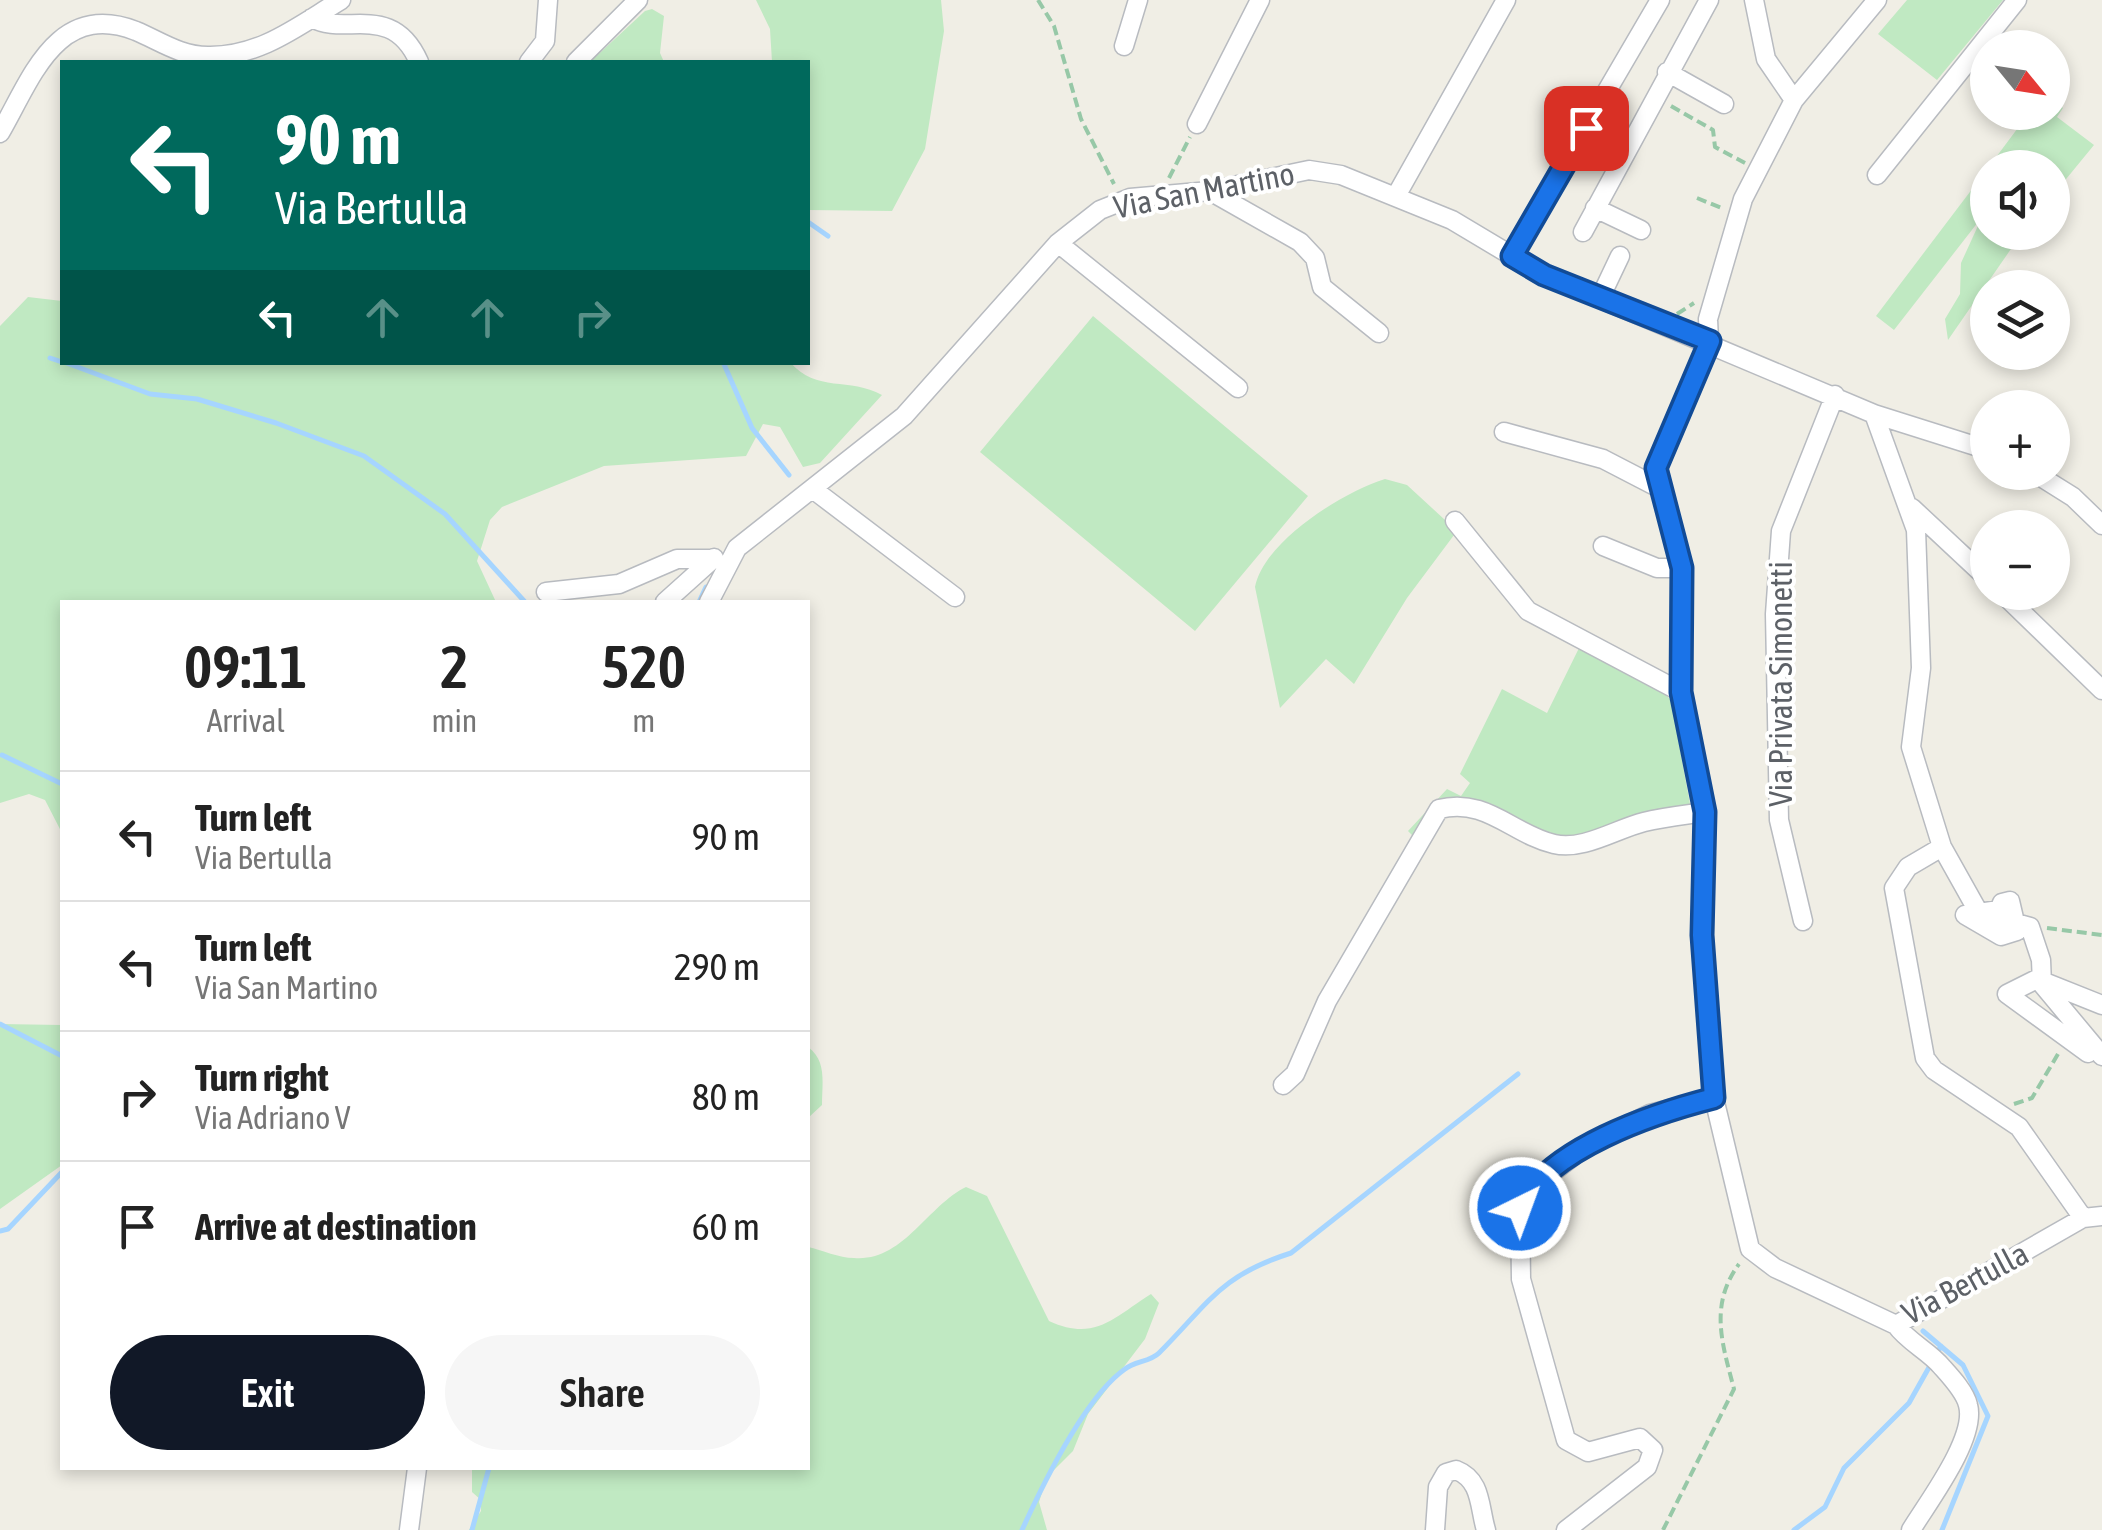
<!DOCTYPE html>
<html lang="en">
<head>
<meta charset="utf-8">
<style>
	:root { --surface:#fff; --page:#f6f6f6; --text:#222; --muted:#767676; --line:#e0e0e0; --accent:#111827 }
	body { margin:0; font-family:"Asap Condensed",sans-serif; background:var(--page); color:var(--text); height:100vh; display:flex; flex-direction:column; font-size:38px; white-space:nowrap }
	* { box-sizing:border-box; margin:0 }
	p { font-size:32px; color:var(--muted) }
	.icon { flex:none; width:55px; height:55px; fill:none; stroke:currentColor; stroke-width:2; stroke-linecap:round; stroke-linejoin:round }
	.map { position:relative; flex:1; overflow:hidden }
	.sheet { position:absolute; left:60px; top:600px; width:750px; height:870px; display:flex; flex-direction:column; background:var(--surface); border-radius:0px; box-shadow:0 5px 15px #0003 }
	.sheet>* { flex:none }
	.banner { position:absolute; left:60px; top:60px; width:750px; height:305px; border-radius:0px; box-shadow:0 5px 15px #0003; background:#00695c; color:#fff; overflow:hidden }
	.needle { width:65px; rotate:120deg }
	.controls { position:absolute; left:1970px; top:30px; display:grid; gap:20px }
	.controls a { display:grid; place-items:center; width:100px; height:100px; border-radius:50%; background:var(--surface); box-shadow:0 5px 15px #0003; font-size:50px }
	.pin { position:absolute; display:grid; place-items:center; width:85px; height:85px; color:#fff; margin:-42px; border-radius:20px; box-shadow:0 5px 15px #0006 }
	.me { position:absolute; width:110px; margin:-55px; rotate:42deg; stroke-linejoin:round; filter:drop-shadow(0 0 8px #0008) }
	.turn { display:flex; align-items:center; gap:35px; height:210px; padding:0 50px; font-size:45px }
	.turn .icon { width:130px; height:130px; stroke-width:2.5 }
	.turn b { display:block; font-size:70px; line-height:85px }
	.lanes { display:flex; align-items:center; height:95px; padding:0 50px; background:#0003; justify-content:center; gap:50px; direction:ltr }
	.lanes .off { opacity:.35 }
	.eta { display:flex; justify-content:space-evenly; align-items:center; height:170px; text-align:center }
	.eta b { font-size:60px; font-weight:600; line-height:70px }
	.action { display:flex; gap:20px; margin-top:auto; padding:20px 50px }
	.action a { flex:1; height:115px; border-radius:60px; background:var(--accent); color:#fff; font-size:40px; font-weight:600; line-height:115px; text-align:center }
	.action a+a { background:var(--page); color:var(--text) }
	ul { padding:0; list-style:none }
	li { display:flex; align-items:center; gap:30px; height:130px; padding:0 50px; border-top:2px solid var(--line) }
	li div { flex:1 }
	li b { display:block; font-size:38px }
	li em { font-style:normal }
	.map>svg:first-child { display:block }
	.green { fill:#c0e9c2 }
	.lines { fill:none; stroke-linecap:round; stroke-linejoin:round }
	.stream { stroke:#a6d5ff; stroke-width:5 }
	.minor-casing { stroke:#b8bbc0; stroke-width:21 }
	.path { stroke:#97c8a7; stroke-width:4; stroke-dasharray:10 5; stroke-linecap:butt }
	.minor { stroke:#fff; stroke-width:18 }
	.route-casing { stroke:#114b97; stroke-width:25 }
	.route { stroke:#1a73e8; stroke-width:18 }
	.labels { text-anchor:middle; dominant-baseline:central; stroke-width:8; stroke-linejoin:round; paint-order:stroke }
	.street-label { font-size:32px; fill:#5d6167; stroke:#fff }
</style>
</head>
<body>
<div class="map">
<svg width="2102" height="1530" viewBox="0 0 2102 1530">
	<rect width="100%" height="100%" fill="#f0eee5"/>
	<!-- green -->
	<path class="green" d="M756 0H941L944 31 925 149 892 211 808 210V62H772L770 29Z
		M1907 0H2003L1937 80 1878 34Z
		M652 9 664 16 660 53 664 62H590L645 11Z
		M2053 99 2063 108 2057 117 2094 145 2053 195 2052 168H1988L2029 113 2052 112Z
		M1988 168V232L2022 233 1948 340 1945 319 1960 294 1961 263 1982 217 1894 330 1876 316Z
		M28 297 62 301V362H790C816 393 850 377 882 395L820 463 803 467 780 427 763 424 746 456 604 466 502 507 490 520 477 561 496 602H62V833L45 800 29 794 0 803V326Z
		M1093 316 1308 496 1195 631 980 452Z
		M1385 479 1407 485 1457 531 1407 598 1354 684 1326 659 1280 708 1255 587C1264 541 1343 492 1385 479Z
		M1580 646 1657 687 1671 700 1690 804 1561 841 1455 801 1414 837 1408 831 1447 789 1461 796 1470 783 1460 774 1502 689 1547 713Z
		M0 1024 62 1025V1165L0 1209Z
		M808 1047C827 1061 822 1082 822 1105L808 1118Z
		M966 1187 987 1196 1049 1321C1095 1342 1113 1318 1151 1294L1159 1303 1145 1339 1088 1414 1073 1451 1047 1477 1039 1502 1047 1530H469L481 1511V1500L472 1492V1468H808V1247C822 1250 839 1258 854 1258 903 1262 927 1206 966 1187Z"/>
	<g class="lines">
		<!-- stream -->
		<path class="stream" d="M808 222 828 236
			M50 358 62 362
			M64 362 150 394 197 399 276 423 364 456 445 514 525 602
			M723 362 752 428 789 475
			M699 602 706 587
			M2 755 62 784
			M0 1024 62 1056
			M0 1231 8 1229 62 1172
			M1923 1331 1963 1365 1988 1416 1942 1530
			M472 1530 489 1468
			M1022 1530C1043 1484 1084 1398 1125 1369 1135 1361 1150 1362 1159 1353 1209 1303 1219 1276 1291 1253L1518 1074
			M1794 1530 1825 1507 1844 1468 1909 1403 1941 1346"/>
		<!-- minor casing -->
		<g class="minor-casing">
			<path id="minor" d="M1754 0 1766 59 1794 100
				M1877 0 1794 100 1743 199 1708 319 1709 341 1656 468 1682 568 1681 692 1705 812 1702 935 1714 1098 1750 1249 1775 1268 1896 1325 2083 1218 2102 1216
				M312 18C345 37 392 1 419 62
				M1124 46 1138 0
				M529 62 545 41 548 0
				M576 62 638 0
				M1667 72 1724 104
				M1197 124 1260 0
				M0 133C31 80 56 0 136 31 160 41 180 56 208 56 260 57 298 26 341 0
				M1877 175 2017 0
				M1210 191 1300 242 1315 258 1322 287 1379 333
				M1396 196 1506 0
				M1595 208 1641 230
				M1583 232 1709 0
				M1058 243 1238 388
				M1511 255 1660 0
				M1601 296 1620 256
				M1874 414 1988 450
				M1504 432 1603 459 1659 488
				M2033 472 2073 497 2102 525
				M814 490 955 597
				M1912 508 1988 579
				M1455 521 1528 611 1681 692
				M1603 546 1657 568H1682
				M546 592 619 584 677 559H712
				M2001 592 2102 690
				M665 602 714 558
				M709 602 737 548 904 416 1058 243 1100 210 1130 198 1210 191 1309 170 1341 175 1452 220 1544 275 1874 414 1916 530 1921 668 1911 747 1942 847 1979 913 2030 927 2041 960 2042 984 2102 1056
				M1942 847 1908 867 1894 888 1925 1058 1934 1070 2019 1127 2083 1218
				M2010 901 2017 931 2001 936 1965 915 1999 910 2002 903Z
				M1803 921 1779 820 1775 614 1781 531 1835 395
				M2088 1053 2007 994 2037 979 2102 1005
				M1283 1085 1295 1074 1327 1001 1439 809C1486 797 1512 834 1554 844 1583 851 1616 829 1644 822 1664 817 1685 815 1705 812
				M1896 1325C1908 1342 1929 1351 1942 1367 1951 1377 1965 1392 1968 1405 1977 1438 1928 1502 1911 1530
				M409 1530 417 1468
				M1435 1530 1438 1487 1446 1473 1456 1470C1482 1480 1479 1507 1486 1530
				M1566 1530 1647 1467 1653 1450 1640 1438 1588 1452 1566 1440 1521 1279 1520 1208 1528 1191 1588 1145 1650 1114 1714 1098"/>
		</g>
		<!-- path -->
		<path class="path" d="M1038 0 1054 26 1081 119 1114 184
			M1671 106 1713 130 1715 147 1745 163
			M1169 178 1190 137
			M1697 198 1724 209
			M1677 314 1694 303
			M2047 928 2102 935
			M2014 1104 2032 1098 2058 1054
			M1663 1530 1734 1389C1722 1343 1709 1305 1739 1264"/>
		<!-- minor -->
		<use href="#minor" class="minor"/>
	</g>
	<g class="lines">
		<!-- route casing -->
		<g class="route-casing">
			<path id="route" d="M1520 1208C1546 1149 1655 1113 1714 1098L1702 935 1705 812 1681 692 1682 568 1656 468 1710 341 1544 275 1512 256 1586 128"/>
		</g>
		<!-- route -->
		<use href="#route" class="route"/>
	</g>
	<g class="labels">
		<!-- street labels -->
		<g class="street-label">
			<text transform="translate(1204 190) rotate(-11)">Via San Martino</text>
			<text transform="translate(1780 684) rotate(-90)">Via Privata Simonetti</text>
			<text transform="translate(1965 1283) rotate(-28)">Via Bertulla</text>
		</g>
	</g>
</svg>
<div class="controls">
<a><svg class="needle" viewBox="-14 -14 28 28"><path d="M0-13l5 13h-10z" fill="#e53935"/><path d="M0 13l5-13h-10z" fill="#767676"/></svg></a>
<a><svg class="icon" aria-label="sound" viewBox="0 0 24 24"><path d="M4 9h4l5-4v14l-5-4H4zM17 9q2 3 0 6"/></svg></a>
<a><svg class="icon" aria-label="layers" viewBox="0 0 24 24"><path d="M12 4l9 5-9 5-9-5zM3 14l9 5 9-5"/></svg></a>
<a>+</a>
<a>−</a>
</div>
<div class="pin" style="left:1586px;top:128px;background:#d93025"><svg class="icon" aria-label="arrive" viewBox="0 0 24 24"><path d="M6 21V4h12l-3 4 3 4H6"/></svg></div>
<svg class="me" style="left:1520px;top:1208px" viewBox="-20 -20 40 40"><circle r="17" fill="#1a73e8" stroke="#fff" stroke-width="3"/><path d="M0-11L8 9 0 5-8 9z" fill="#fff"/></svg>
<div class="banner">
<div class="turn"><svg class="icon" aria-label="left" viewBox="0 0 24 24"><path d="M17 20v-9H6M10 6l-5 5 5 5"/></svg><div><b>90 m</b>Via Bertulla</div></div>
<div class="lanes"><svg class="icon" aria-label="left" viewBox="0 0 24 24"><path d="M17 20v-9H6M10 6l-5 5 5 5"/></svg><svg class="icon off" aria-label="ahead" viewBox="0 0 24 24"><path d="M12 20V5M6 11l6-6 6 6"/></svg><svg class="icon off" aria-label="ahead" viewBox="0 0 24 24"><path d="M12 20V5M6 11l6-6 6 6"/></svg><svg class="icon off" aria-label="right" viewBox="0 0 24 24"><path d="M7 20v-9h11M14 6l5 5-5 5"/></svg></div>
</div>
<section class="sheet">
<div class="eta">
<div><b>09:11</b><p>Arrival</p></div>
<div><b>2</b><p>min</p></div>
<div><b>520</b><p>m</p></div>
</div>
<ul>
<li><svg class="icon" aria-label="left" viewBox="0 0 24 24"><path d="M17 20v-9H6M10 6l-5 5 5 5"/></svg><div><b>Turn left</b><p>Via Bertulla</p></div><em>90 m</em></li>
<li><svg class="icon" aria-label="left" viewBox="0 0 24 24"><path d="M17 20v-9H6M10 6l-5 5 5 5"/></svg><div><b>Turn left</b><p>Via San Martino</p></div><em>290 m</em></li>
<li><svg class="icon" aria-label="right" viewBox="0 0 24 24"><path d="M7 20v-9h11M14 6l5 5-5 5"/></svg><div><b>Turn right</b><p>Via Adriano V</p></div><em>80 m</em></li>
<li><svg class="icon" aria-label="arrive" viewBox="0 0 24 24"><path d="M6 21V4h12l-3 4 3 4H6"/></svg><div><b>Arrive at destination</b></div><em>60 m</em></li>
</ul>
<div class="action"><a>Exit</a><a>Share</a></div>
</section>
</div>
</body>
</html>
